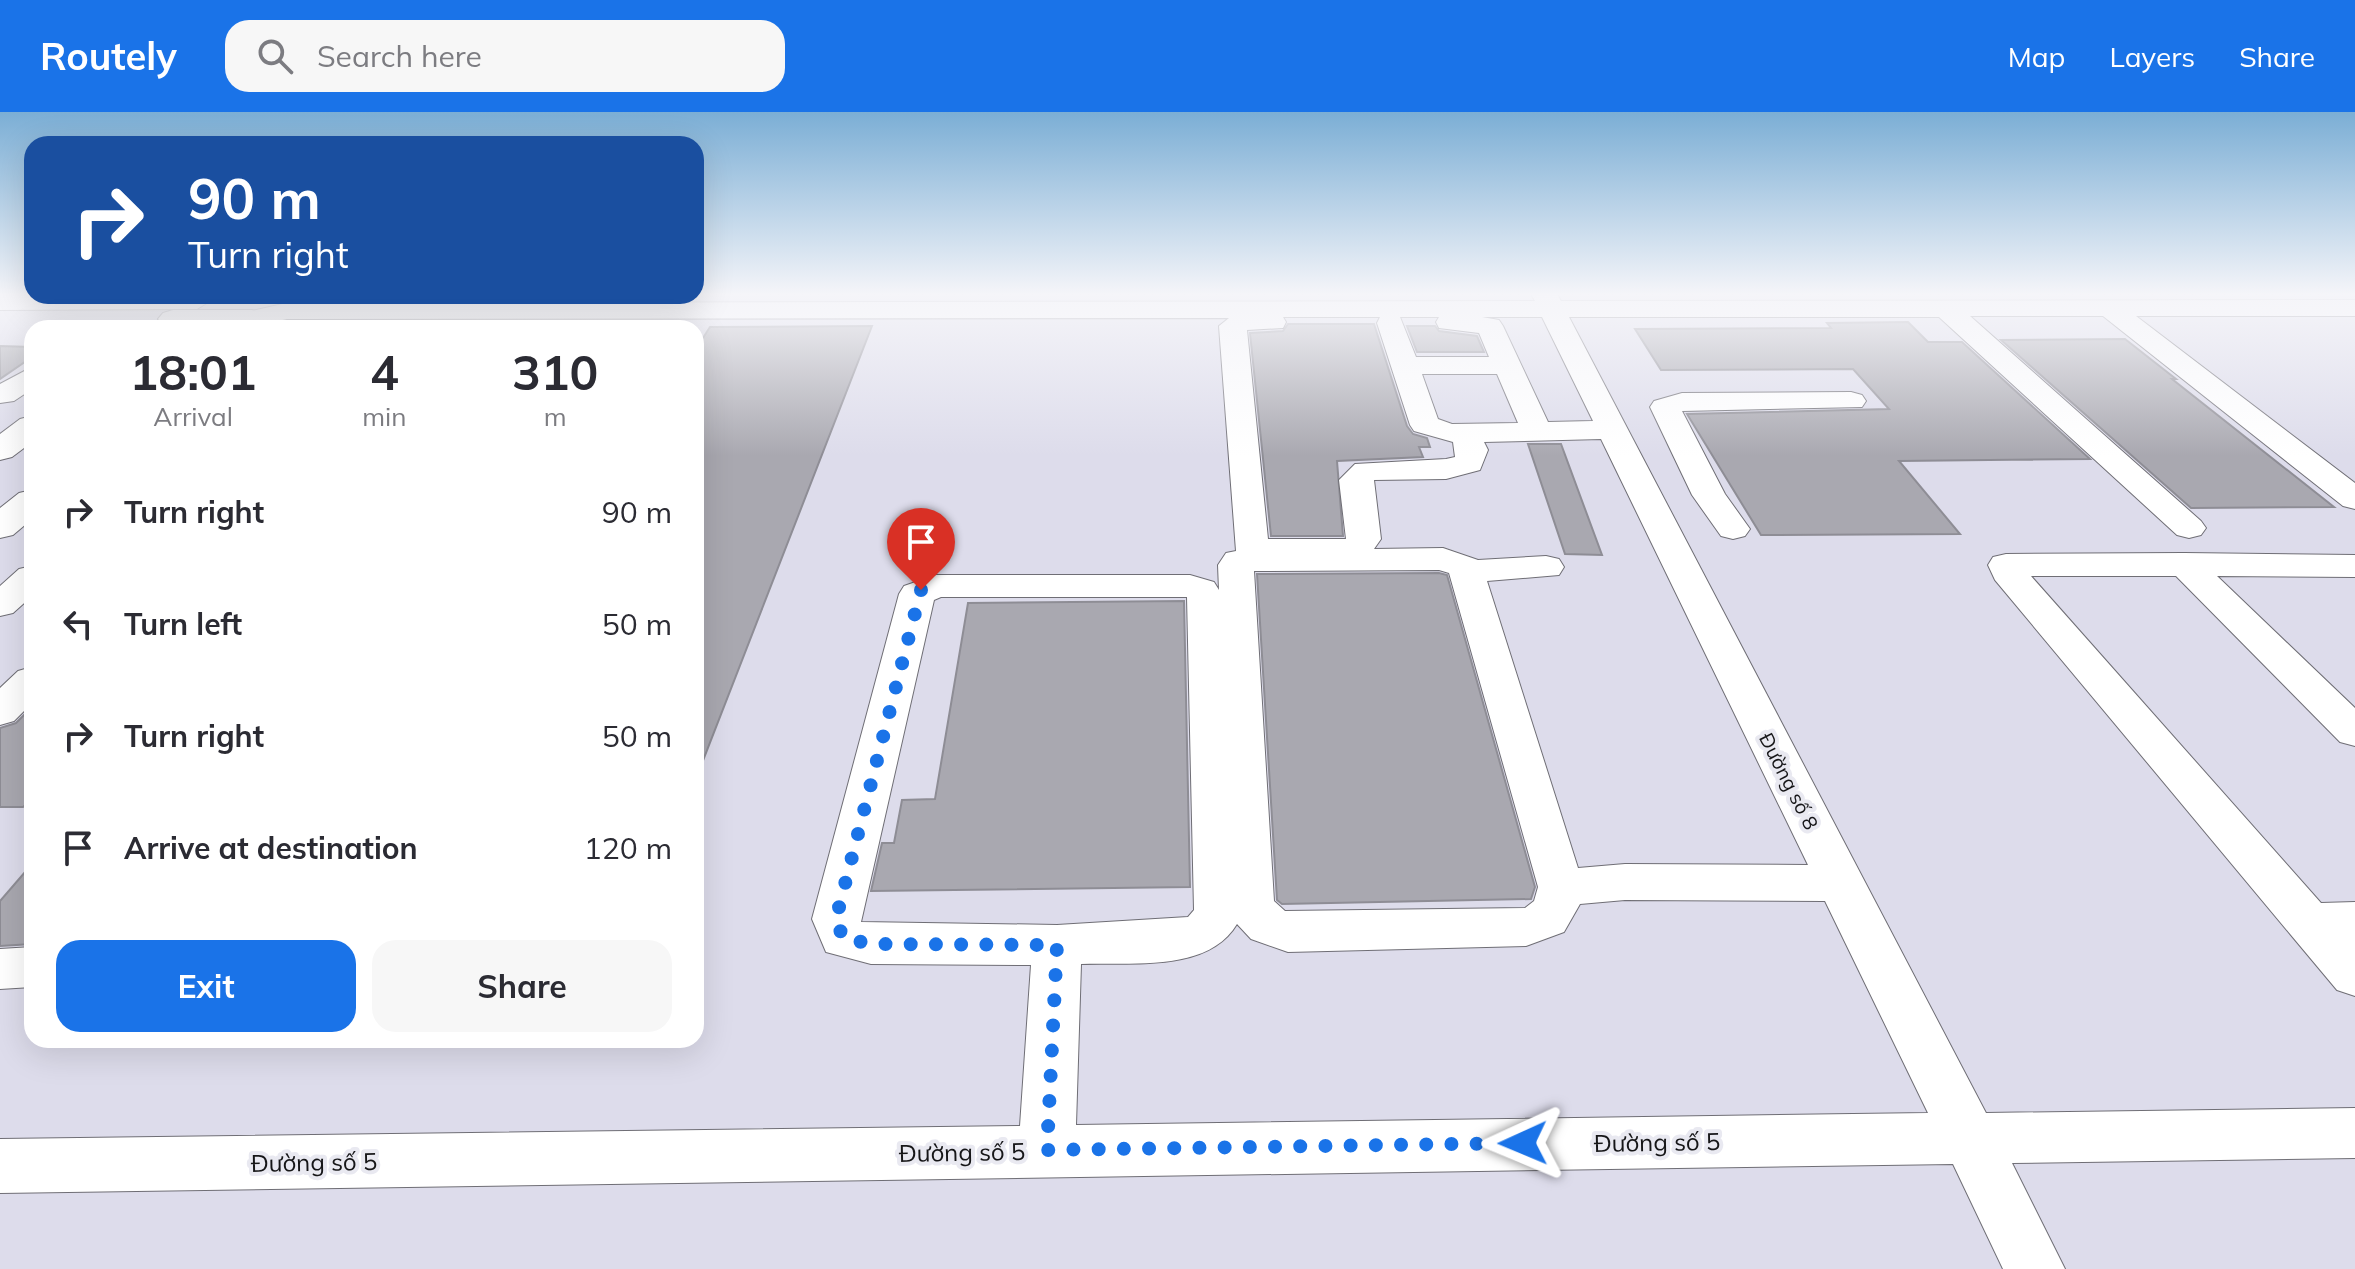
<!DOCTYPE html>
<html lang="en">
<head>
<meta charset="utf-8">
<style>
	:root { --surface:#fff; --page:#f7f7f7; --text:#2b2b33; --muted:#7c7c81; --accent:#1a73e8 }
	body { margin:0; font-family:Mulish,sans-serif; background:var(--page); color:var(--text); height:100vh; display:flex; flex-direction:column; font-size:30px; white-space:nowrap }
	* { box-sizing:border-box; margin:0 }
	p { font-size:26px; color:var(--muted) }
	.icon { flex:none; width:44px; height:44px; fill:none; stroke:currentColor; stroke-width:2; stroke-linecap:round; stroke-linejoin:round }
	.map { position:relative; flex:1; overflow:hidden }
	.details { position:absolute; left:24px; top:208px; width:680px; height:728px; display:flex; flex-direction:column; background:var(--surface); border-radius:24px; box-shadow:0 8px 32px #0002 }
	.details>* { flex:none }
	.banner { position:absolute; left:24px; top:24px; width:680px; height:168px; border-radius:24px; box-shadow:0 8px 32px #0002; background:#1a4fa0; color:#fff; overflow:hidden }
	.pin { position:absolute; display:grid; place-items:center; width:68px; height:68px; color:#fff; margin:-82px -34px; border-radius:50% 50% 50% 0; rotate:-45deg; box-shadow:0 0 8px #0007 }
	.pin .icon { rotate:45deg }
	.me { position:absolute; width:88px; margin:-44px; rotate:269deg; stroke-linejoin:round; filter:drop-shadow(0 0 6px #0008) }
	.turn { display:flex; align-items:center; gap:28px; height:168px; padding:0 32px; font-size:36px }
	.turn .icon { width:104px; height:104px; stroke-width:2.5 }
	.turn b { display:block; font-size:56px; line-height:68px }
	.eta { display:flex; justify-content:space-evenly; align-items:center; height:136px; text-align:center }
	.eta b { font-size:48px; font-weight:700; line-height:56px }
	.cta { display:flex; gap:16px; margin-top:auto; padding:16px 32px }
	.cta a { flex:1; height:92px; border-radius:24px; background:var(--accent); color:#fff; font-size:32px; font-weight:700; line-height:92px; text-align:center }
	.cta a+a { background:var(--page); color:var(--text) }
	ul { padding:0; list-style:none }
	li { display:flex; align-items:center; gap:24px; height:112px; padding:0 32px }
	li div { flex:1 }
	li b { display:block; font-size:30px }
	li em { font-style:normal }
	header { display:flex; align-items:center; gap:48px; box-sizing:border-box; height:112px; padding:0 40px; background:var(--accent); color:#fff }
	header strong { font-size:38px }
	nav { display:flex; gap:44px; margin-inline-start:auto; font-size:28px }
	.search { width:560px; height:72px; background:var(--page); display:flex; align-items:center; gap:20px; box-sizing:border-box; padding:0 28px; border-radius:24px; color:var(--muted); font-size:30px }
	.map>svg:first-child { display:block }
	.built { fill:#dddceb; fill-rule:evenodd }
	.building { fill:#a9a8b0; stroke:#8e8d95; stroke-width:2 }
	.lines { fill:none; stroke-linecap:round; stroke-linejoin:round }
	.minor-casing { stroke:#6f6e75; stroke-width:2 }
	.major-casing { stroke:#6f6e75; stroke-width:2 }
	.minor { fill:#fff; fill-rule:evenodd }
	.major { fill:#fff; fill-rule:evenodd }
	.route { stroke:#1a73e8; stroke-width:14; stroke-dasharray:0 25.2 }
	.labels { text-anchor:middle; dominant-baseline:central; stroke-width:8; stroke-linejoin:round; paint-order:stroke }
	.street-label { font-size:20px; fill:#161618; stroke:#e9e9f1 }
	.near-street-label { font-size:24px; fill:#161618; stroke:#e9e9f1 }
</style>
</head>
<body>
<header>
<strong>Routely</strong>
<div class="search"><svg class="icon" aria-label="search" viewBox="0 0 24 24"><circle cx="10" cy="10" r="6"/><path d="M15 15l6 6"/></svg>Search here</div>
<nav><a>Map</a><a>Layers</a><a>Share</a></nav>
</header>
<div class="map">
<svg width="2355" height="1157" viewBox="0 0 2355 1157">
	<rect width="100%" height="100%" fill="#e9e9f1"/>
	<!-- built -->
	<path class="built" d="M0 182H2355V1157H0ZM32 216H696V928H32Z"/>
	<!-- building -->
	<path class="building" d="M405 210H460L454 216H399Z
		M1908 210 1928 230H1962L2090 347 1899 349 1960 422 1761 423 1687 302 1889 297 1853 257 1661 258 1635 217 1831 216 1827 211Z
		M1288 212H1374L1407 314 1413 322 1427 326 1430 335H1419L1423 345 1337 349 1343 424H1271L1250 221 1283 219Z
		M872 214 697 664H696V237L710 215Z
		M1407 214H1435L1439 219 1477 224 1484 240H1417Z
		M2125 227 2176 267H2172L2334 395 2191 396 2001 228Z
		M0 234 32 235V245L0 267Z
		M1528 332H1561L1602 443 1565 442Z
		M1439 461 1447 463 1535 775 1531 787 1282 792 1277 788 1257 462Z
		M1184 489 1190 775 871 779 882 731H894L902 688 935 687 968 491Z
		M32 595V688L23 695H0V616L16 611Z
		M32 752V832L0 834V789Z"/>
	<g class="lines">
		<!-- minor casing -->
		<g class="minor-casing">
			<path id="minor" d="M0 182 207 184 210 189 197 197 0 198Z
				M1531 182H1557L1561 189 2355 188V204H2136L2355 371V397L2343 394 2103 204H1970L2201 409 2206 416 2201 423 2189 426 2177 423 1939 205H1569L1986 1001 2355 996V1046L2012 1051 2065 1157H2003L1953 1052 0 1081V1027L1020 1014 1031 853 871 852 826 840 812 807 899 482 904 474 936 463H1190L1214 470 1219 478 1218 453 1226 441 1236 439 1219 214 1229 206 287 207 252 215 243 213 239 207 243 201 287 191 1535 189ZM1283 205H1380L1377 211 1410 313 1414 319 1453 330 1455 345 1446 347 1355 352 1339 368 1346 427H1268L1247 218 1283 216 1286 210ZM1400 205H1439L1436 210 1439 216 1479 221 1489 245H1416ZM1482 205H1542L1593 309 1548 310 1503 214 1499 208ZM1422 262H1497L1518 311 1452 312 1438 307ZM1601 327 1808 753 1625 752 1578 756 1487 469 1559 463 1564 455 1559 447 1546 444 1478 448 1443 436 1374 437 1381 427 1374 368 1446 367 1480 358 1488 338 1484 330ZM1439 458 1449 461 1538 775 1534 789 1525 796 1285 799 1274 789 1254 459ZM941 485H1187L1194 798 1188 805 1057 813 861 810 934 488ZM1625 788 1825 789 1928 1001 1076 1013 1081 852C1130 850 1208 861 1237 812L1251 827 1288 840 1526 834 1564 820 1580 792Z
				M32 255V277L14 289 0 291V272Z
				M1851 280 1862 283 1866 289 1862 295 1682 299 1725 382 1750 417 1745 424 1733 427 1721 424 1692 383 1650 295 1654 289 1682 281Z
				M2184 441 2355 443V465L2217 464 2355 596V634L2340 630 2176 464H2031L2321 791 2355 790V884L2337 878 2291 823 1995 468 1988 453 1993 445 2006 442Z
				M32 454V484L13 501 0 504V474L19 457Z
				M32 555V591L14 609 0 613V576L18 559Z
				M32 835V875L0 877V837Z"/>
		</g>
		<!-- major casing -->
		<g class="major-casing">
			<path id="major" d="M173 198H252L262 201 267 207 262 213 252 216 163 213 158 207 163 201Z
				M32 304V330L12 345 0 348V322L20 307Z
				M32 378V407L13 423 0 426V396L19 381Z"/>
		</g>
		<!-- minor -->
		<use href="#minor" class="minor"/>
		<!-- major -->
		<use href="#major" class="major"/>
	</g>
	<!-- sky -->
	<linearGradient id="sky" x2="0" y2="1"><stop stop-color="#7baed5"/><stop offset="0.53" stop-color="#f5f5f9"/><stop offset="1" stop-color="#f5f5f9" stop-opacity="0"/></linearGradient>
	<rect width="2355" height="344" fill="url(#sky)"/>
	<g class="lines">
		<!-- route -->
		<path class="route" d="M921 478 836 807 843 826 871 832 1057 833 1047 1038 1523 1031"/>
	</g>
	<g class="labels">
		<!-- street labels -->
		<g class="street-label">
			<text transform="translate(1789 669) rotate(63)">Đường số 8</text>
		</g>
		<!-- near-street labels -->
		<g class="near-street-label">
			<text transform="translate(1657 1030) rotate(-1)">Đường số 5</text>
			<text transform="translate(962 1040) rotate(-1)">Đường số 5</text>
			<text transform="translate(314 1050) rotate(-1)">Đường số 5</text>
		</g>
	</g>
</svg>
<div class="pin" style="left:921px;top:478px;background:#d93025"><svg class="icon" aria-label="arrive" viewBox="0 0 24 24"><path d="M6 21V4h12l-3 4 3 4H6"/></svg></div>
<svg class="me" style="left:1523px;top:1031px" viewBox="-20 -20 40 40"><path d="M0-17L14 15 0 8-14 15z" fill="#1a73e8" stroke="#fff" stroke-width="4"/></svg>
<div class="banner">
<div class="turn"><svg class="icon" aria-label="right" viewBox="0 0 24 24"><path d="M7 20v-9h11M14 6l5 5-5 5"/></svg><div><b>90 m</b>Turn right</div></div>
</div>
<section class="details">
<div class="eta">
<div><b>18:01</b><p>Arrival</p></div>
<div><b>4</b><p>min</p></div>
<div><b>310</b><p>m</p></div>
</div>
<ul>
<li><svg class="icon" aria-label="right" viewBox="0 0 24 24"><path d="M7 20v-9h11M14 6l5 5-5 5"/></svg><div><b>Turn right</b></div><em>90 m</em></li>
<li><svg class="icon" aria-label="left" viewBox="0 0 24 24"><path d="M17 20v-9H6M10 6l-5 5 5 5"/></svg><div><b>Turn left</b></div><em>50 m</em></li>
<li><svg class="icon" aria-label="right" viewBox="0 0 24 24"><path d="M7 20v-9h11M14 6l5 5-5 5"/></svg><div><b>Turn right</b></div><em>50 m</em></li>
<li><svg class="icon" aria-label="arrive" viewBox="0 0 24 24"><path d="M6 21V4h12l-3 4 3 4H6"/></svg><div><b>Arrive at destination</b></div><em>120 m</em></li>
</ul>
<div class="cta"><a>Exit</a><a>Share</a></div>
</section>
</div>
</body>
</html>
